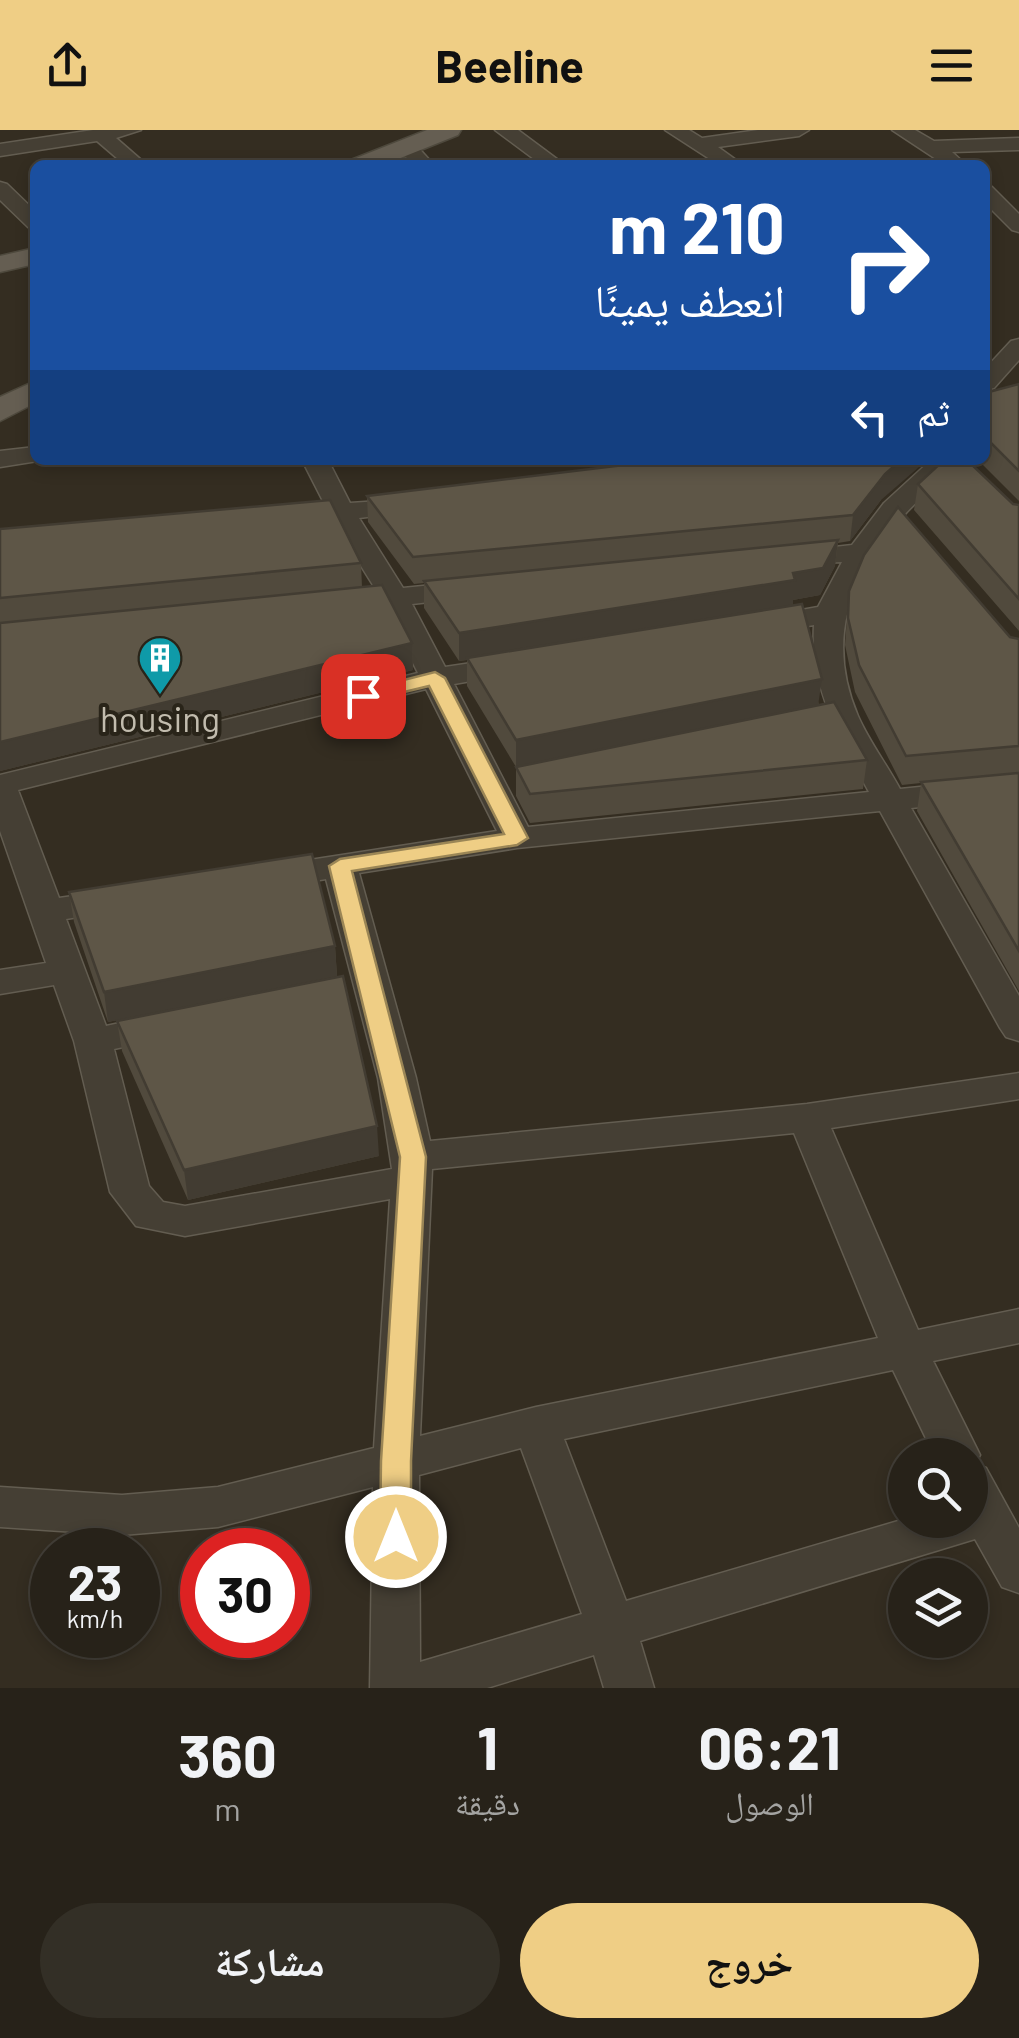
<!DOCTYPE html>
<html lang="ar">
<head>
<meta charset="utf-8">
<style>
	:root { --surface:#272219; --page:#332f26; --text:#f1f3f6; --muted:#a4a4a2; --line:#433f38; --accent:#efce85 }
	body { margin:0; font-family:Barlow,"Noto Naskh Arabic",sans-serif; background:var(--page); color:var(--text); direction:rtl; height:100vh; display:flex; flex-direction:column; font-size:38px; white-space:nowrap }
	* { box-sizing:border-box; margin:0 }
	p { font-size:32px; color:var(--muted) }
	.icon { flex:none; width:55px; height:55px; fill:none; stroke:currentColor; stroke-width:2; stroke-linecap:round; stroke-linejoin:round }
	.map { position:relative; height:1558px; overflow:hidden; direction:ltr }
	.details { display:flex; flex-direction:column; background:var(--surface); flex:1 }
	.details>* { flex:none }
	.top-card { position:absolute; left:30px; top:30px; width:960px; height:305px; border-radius:15px; box-shadow:0 5px 15px #0003,0 0 0 2px var(--line); direction:rtl; background:#1a4fa0; color:#fff; overflow:hidden }
	.fabs { position:absolute; left:888px; top:1308px; display:grid; gap:20px }
	.fabs a { display:grid; place-items:center; width:100px; height:100px; border-radius:50%; background:var(--surface); box-shadow:0 5px 15px #0003,0 0 0 2px var(--line); font-size:50px }
	.speed { position:absolute; left:30px; top:1398px; display:flex; gap:20px; font-size:50px; font-weight:700; text-align:center }
	.speed>* { display:grid; place-content:center; width:130px; height:130px; border-radius:50%; background:var(--surface); box-shadow:0 5px 15px #0003,0 0 0 2px var(--line); line-height:1 }
	.speed small { font-size:25px; font-weight:400 }
	.speed .limit { border:15px solid #d22; background:#fff; color:#111 }
	.pin { position:absolute; display:grid; place-items:center; width:85px; height:85px; color:#fff; margin:-42px; border-radius:20px; box-shadow:0 5px 15px #0006 }
	.me { position:absolute; width:110px; margin:-55px; rotate:0deg; stroke-linejoin:round; filter:drop-shadow(0 0 8px #0008) }
	.turn { display:flex; align-items:center; gap:35px; height:210px; padding:0 40px; font-size:45px }
	.turn .icon { width:130px; height:130px; stroke-width:2.5 }
	.turn b { display:block; font-size:70px; line-height:85px }
	.then { display:flex; align-items:center; height:95px; padding:0 40px; background:#0003; gap:20px; font-size:38px }
	.eta { display:flex; justify-content:space-evenly; align-items:center; height:170px; text-align:center }
	.eta b { font-size:60px; font-weight:700; line-height:70px }
	.action { display:flex; gap:20px; margin-top:auto; padding:20px 40px }
	.action a { flex:1; height:115px; border-radius:60px; background:var(--accent); color:#111; font-size:40px; font-weight:700; line-height:115px; text-align:center }
	.action a+a { background:var(--page); color:var(--text) }
	header { display:flex; justify-content:space-between; align-items:center; height:130px; padding:0 40px; background:var(--accent); color:#111; font-size:45px; font-weight:700 }
	.map>svg:first-child { display:block }
	.lines { fill:none; stroke-linecap:round; stroke-linejoin:round }
	.minor-casing { stroke:#635d51; stroke-width:3 }
	.major-casing { stroke:#4e493d; stroke-width:3 }
	.minor { fill:#453f34; fill-rule:evenodd }
	.major { fill:#655e52; fill-rule:evenodd }
	.wall { fill:#514a3d }
	.shaded-wall { fill:#423c32 }
	.building { fill:#5e5647; stroke:#423c32; stroke-width:2.5 }
	.route { fill:#efce85; stroke:#9b8656; stroke-width:2.5 }
	.labels { text-anchor:middle; dominant-baseline:central; stroke-width:8; stroke-linejoin:round; paint-order:stroke }
	.poi-label { font-size:35px; fill:#c2bcae; stroke:#292419 }
</style>
</head>
<body>
<header><svg class="icon" aria-label="menu" viewBox="0 0 24 24"><path d="M4 6h16M4 12h16M4 18h16"/></svg>Beeline<svg class="icon" aria-label="share" viewBox="0 0 24 24"><path d="M12 15V3M7 8l5-5 5 5M5 13v7h14v-7"/></svg></header>
<div class="map">
<svg width="1019" height="1558" viewBox="0 0 1019 1558">
	<rect width="100%" height="100%" fill="#342d21"/>
	<g class="lines">
		<!-- minor casing -->
		<g class="minor-casing">
			<path id="minor" d="M93 0H141L116 8 147 35H125L97 11 0 26V14Z
				M495 0H518L565 35H542Z
				M665 0H689L702 8 758 0H809L799 6 718 17 743 35H719Z
				M892 0H915L934 11 1019 8V20L952 22 962 31 959 35H945Z
				M407 11 414 13 434 35H413L397 17Z
				M0 52 7 54 35 81V99L28 97 0 70Z
				M985 55 992 57 1019 84V102L1012 100 985 73Z
				M1019 209V230L994 258 985 260V239L1011 211Z
				M35 317V330H44L0 337V321Z
				M302 330H328L350 373 425 368 429 374 425 380 359 388 403 458 472 451 482 454 486 460 482 466 412 474 445 537 512 527 523 530 527 536 523 542 454 554 528 697 869 662C840 609 810 559 814 495L761 504 751 501 746 495 751 489 818 477 842 432 782 435 778 429 782 423 852 415 884 373 931 330H959C944 350 922 365 905 384 850 443 825 509 858 586 869 611 887 635 900 659L1019 647V667L911 678 1019 866V911L1006 907 1000 898 880 681 517 718 359 743 416 948 430 1011 807 974 1019 943V969L831 998 918 1200 1019 1179V1213L933 1231 980 1325 975 1334 986 1338 1019 1398V1463L1002 1457 975 1409 640 1511 654 1558H604L594 1525 487 1558H370L373 1357 218 1397 122 1405 0 1397V1357L122 1365 218 1357 374 1318 390 1069 185 1106 136 1096 110 1062 74 911 54 855 0 864V840L46 833 0 701V645L418 543 385 477 334 478 330 472 334 466 376 460 333 391 288 395 274 387 288 379 325 375ZM426 559 497 701 271 736 259 739 254 747 259 755 271 758 326 749 378 948 392 1039 185 1076 163 1072 149 1056 114 919 179 905 185 896 179 887 166 883 106 896 66 789 127 779 132 771 127 763 115 760 59 768 18 660ZM794 1003 878 1208 536 1277 420 1306 432 1039ZM893 1240 934 1325H970V1390L905 1389 626 1471 564 1309ZM521 1318 582 1484 420 1532 419 1345Z"/>
		</g>
		<!-- major casing -->
		<g class="major-casing">
			<path id="major" d="M427 0H461L458 5 383 35H347L351 30Z
				M35 118V134L0 142V126Z
				M35 251V273L0 291V267Z"/>
		</g>
		<!-- minor -->
		<use href="#minor" class="minor"/>
		<!-- major -->
		<use href="#major" class="major"/>
	</g>
	<!-- wall -->
	<path class="wall" d="M1019 254V371L978 330H985V263Z
		M918 354 1019 375V501L914 380Z
		M367 366 881 370 850 411 838 413 835 436 820 465 793 470V475L819 575 867 630 863 659 530 693 516 666V637L467 556V530L459 531 424 478V453L414 454 368 392Z
		M0 399 361 433 362 457 412 513 413 540 0 641Z
		M849 461 1019 509V861L917 681 921 653 902 655 855 562 845 515Z
		M69 762 335 816 337 846 108 892 74 792Z
		M117 891 379 1026 188 1070 122 921Z"/>
	<!-- shaded-wall -->
	<path class="shaded-wall" d="M901 330H927L881 370 850 411 853 385 885 344Z
		M838 410 835 436 820 465 793 470V477L459 531V503L793 443Z
		M412 513 413 540 0 641V612Z
		M822 549 818 576 516 638V610Z
		M335 816 337 846 108 892 104 862Z
		M377 996 379 1026 188 1070 184 1040Z"/>
	<!-- building -->
	<path class="building" d="M1019 254V341L985 307V263Z
		M665 330H901L885 344 853 385 413 427 367 366Z
		M944 330H967L1013 374 1019 375V469L918 354Z
		M330 370 361 433 0 468V399Z
		M898 377 1010 507 1019 509V616L906 626 859 535 848 488 849 461 864 425Z
		M838 410 823 438 793 443 795 450 459 503 424 451Z
		M382 455 412 513 0 612V493Z
		M802 474 822 549 516 610 467 528Z
		M834 572 867 630 530 664 516 637Z
		M1019 643V821L921 652Z
		M312 724 335 816 104 862 69 762Z
		M343 846 377 996 184 1040 117 891Z"/>
	<!-- route -->
	<path class="route" d="M435 542 445 548 528 708 517 715 352 741 426 1027 411 1331V1407L407 1416 396 1420 385 1416 380 1407 381 1331 400 1027 329 736 340 729 504 704 429 556 363 572 353 566 356 562Z"/>
	<!-- icons -->
	<defs>
		<g id="building-pin" transform="scale(2.25)"><path d="M0 17L-7.5 6A9.5 9.5 0 1 1 7.5 6Z" fill="#0f9aa8" stroke="#292419"/><path d="M-4-6H4V6H1V3H-1V6H-4ZM-2.5-4.3h1.7v1.8h-1.7ZM.8-4.3h1.7v1.8H.8ZM-2.5-1h1.7V.8h-1.7ZM.8-1h1.7V.8H.8Z" fill="#fff"/></g>
	</defs>
	<g fill-rule="evenodd">
		<use href="#building-pin" x="160" y="528"/>
	</g>
	<g class="labels">
		<!-- poi labels -->
		<g class="poi-label">
			<text x="160" y="588">housing</text>
		</g>
	</g>
</svg>
<div class="fabs">
<a><svg class="icon" aria-label="search" viewBox="0 0 24 24"><circle cx="10" cy="10" r="6"/><path d="M15 15l6 6"/></svg></a>
<a><svg class="icon" aria-label="layers" viewBox="0 0 24 24"><path d="M12 4l9 5-9 5-9-5zM3 14l9 5 9-5"/></svg></a>
</div>
<div class="speed"><div>23<small>km/h</small></div><div class="limit">30</div></div>
<div class="pin" style="left:363px;top:566px;background:#d93025"><svg class="icon" aria-label="arrive" viewBox="0 0 24 24"><path d="M6 21V4h12l-3 4 3 4H6"/></svg></div>
<svg class="me" style="left:396px;top:1407px" viewBox="-20 -20 40 40"><circle r="17" fill="#efce85" stroke="#fff" stroke-width="3"/><path d="M0-11L8 9 0 5-8 9z" fill="#fff"/></svg>
<div class="top-card">
<div class="turn"><svg class="icon" aria-label="right" viewBox="0 0 24 24"><path d="M7 20v-9h11M14 6l5 5-5 5"/></svg><div><b>210 m</b>انعطف يمينًا</div></div>
<div class="then">ثم<svg class="icon" aria-label="left" viewBox="0 0 24 24"><path d="M17 20v-9H6M10 6l-5 5 5 5"/></svg></div>
</div>
</div>
<section class="details">
<div class="eta">
<div><b>06:21</b><p>الوصول</p></div>
<div><b>1</b><p>دقيقة</p></div>
<div><b>360</b><p>m</p></div>
</div>
<div class="action"><a>خروج</a><a>مشاركة</a></div>
</section>
</body>
</html>
